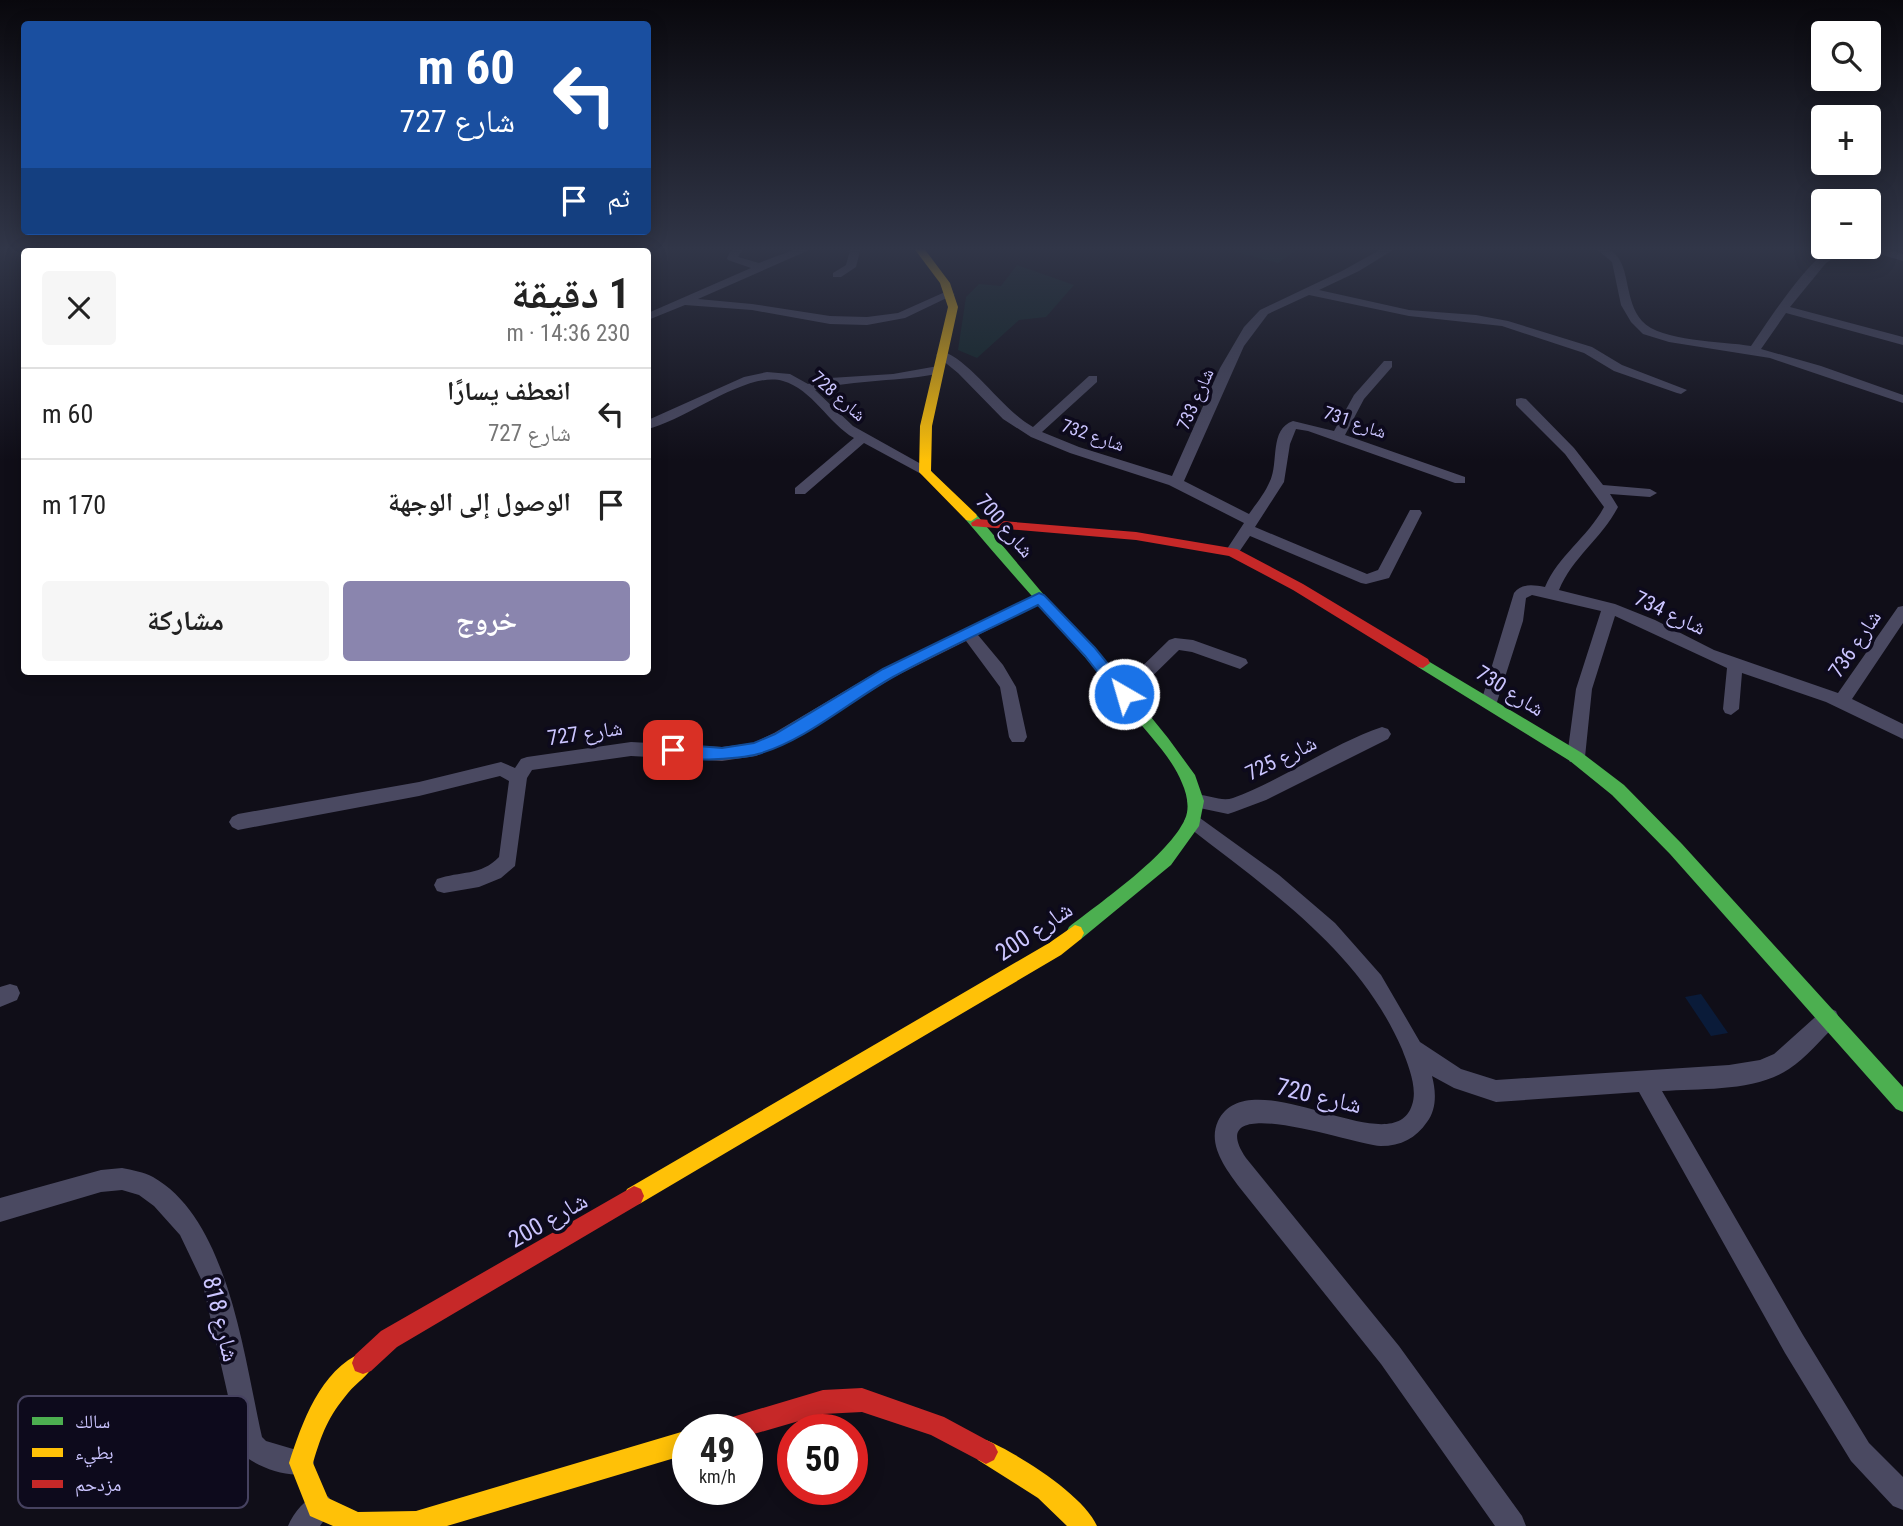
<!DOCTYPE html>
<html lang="ar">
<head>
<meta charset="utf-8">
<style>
	:root { --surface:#fff; --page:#f6f6f6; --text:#222; --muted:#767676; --line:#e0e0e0; --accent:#8a85ae }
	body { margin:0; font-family:"Roboto Condensed","Noto Naskh Arabic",sans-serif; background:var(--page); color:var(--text); direction:rtl; height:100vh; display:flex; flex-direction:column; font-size:26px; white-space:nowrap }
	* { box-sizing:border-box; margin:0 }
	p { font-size:23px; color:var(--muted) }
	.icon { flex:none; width:38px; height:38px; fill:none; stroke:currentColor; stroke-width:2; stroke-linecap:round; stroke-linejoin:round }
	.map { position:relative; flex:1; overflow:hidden; direction:ltr }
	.drawer { position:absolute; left:21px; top:248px; width:630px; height:427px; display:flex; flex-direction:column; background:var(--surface); border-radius:7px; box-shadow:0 4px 18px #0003; direction:rtl }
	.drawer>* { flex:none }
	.banner { position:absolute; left:21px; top:21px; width:630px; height:214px; border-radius:7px; box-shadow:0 4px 18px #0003; direction:rtl; background:#1a4fa0; color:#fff; overflow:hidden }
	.tools { position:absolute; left:1811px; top:21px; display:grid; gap:14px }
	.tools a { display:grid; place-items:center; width:70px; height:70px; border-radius:7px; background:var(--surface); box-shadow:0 4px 18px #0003; font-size:35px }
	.speed { position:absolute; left:672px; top:1414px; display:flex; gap:14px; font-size:35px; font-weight:700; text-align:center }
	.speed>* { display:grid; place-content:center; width:91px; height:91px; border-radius:50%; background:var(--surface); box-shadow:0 4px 18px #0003; line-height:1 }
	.speed small { font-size:18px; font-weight:400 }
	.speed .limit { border:10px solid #d22; background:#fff; color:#111 }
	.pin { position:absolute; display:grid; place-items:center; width:60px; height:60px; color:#fff; margin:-30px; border-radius:14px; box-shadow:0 4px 10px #0006 }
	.me { position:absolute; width:77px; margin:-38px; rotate:322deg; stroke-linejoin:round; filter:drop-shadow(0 0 5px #0008) }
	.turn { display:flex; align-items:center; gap:24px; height:147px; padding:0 21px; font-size:32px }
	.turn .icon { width:91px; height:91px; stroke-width:2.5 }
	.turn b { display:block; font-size:49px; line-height:60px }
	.then { display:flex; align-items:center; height:66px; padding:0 21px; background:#0003; gap:14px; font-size:26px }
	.round { display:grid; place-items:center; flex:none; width:74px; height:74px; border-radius:7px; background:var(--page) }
	.head { display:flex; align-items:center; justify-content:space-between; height:119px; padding:0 21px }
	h1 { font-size:42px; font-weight:700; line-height:52px }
	.cta { display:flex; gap:14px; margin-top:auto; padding:14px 21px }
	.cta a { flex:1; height:80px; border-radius:7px; background:var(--accent); color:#fff; font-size:28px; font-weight:700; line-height:80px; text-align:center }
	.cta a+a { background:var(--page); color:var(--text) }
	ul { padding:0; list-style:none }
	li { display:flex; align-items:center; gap:21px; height:91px; padding:0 21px; border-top:2px solid var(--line) }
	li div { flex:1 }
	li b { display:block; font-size:26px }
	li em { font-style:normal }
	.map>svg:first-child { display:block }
	.green { fill:#0d2323 }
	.water { fill:#0a1b39 }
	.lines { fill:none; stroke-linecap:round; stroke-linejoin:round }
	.street { fill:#4a4961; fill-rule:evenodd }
	.fast { fill:#4caf50; fill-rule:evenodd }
	.slow { fill:#ffc107; fill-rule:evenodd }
	.jam { fill:#c62828; fill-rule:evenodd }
	.route { fill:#1a73e8; stroke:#114b97; stroke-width:2 }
	.labels { text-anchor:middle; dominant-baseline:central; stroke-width:7; stroke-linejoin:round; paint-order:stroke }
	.far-street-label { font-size:18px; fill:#cbc5ff; stroke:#0d0a1c }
	.street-label { font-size:21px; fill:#cbc5ff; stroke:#0d0a1c }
	.near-street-label { font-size:24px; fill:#cbc5ff; stroke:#0d0a1c }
	.key { fill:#0d0a1c; stroke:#464260; stroke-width:2 }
	.key-label { font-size:19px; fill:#cbc5ff }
</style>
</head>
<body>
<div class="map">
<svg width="1903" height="1526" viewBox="0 0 1903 1526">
	<rect width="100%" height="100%" fill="#100e18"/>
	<!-- green -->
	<path class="green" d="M1217 247H1301L1278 263Z
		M1017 265 1074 285 1046 317 1019 320 977 358 958 350 966 297 979 284 1001 286Z"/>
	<!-- water -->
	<path class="water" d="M1701 994 1728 1033 1711 1036 1685 997Z"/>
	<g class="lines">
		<!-- street -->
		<path class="street" d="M154 247H167L161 252H149Z
			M285 247H318L335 252H304Z
			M479 247H489V252H479Z
			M650 247H663L648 256V252H643Z
			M733 247H744L738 257 759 263 801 247H816L698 299 752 304 830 316 867 317 898 313 945 292 955 294 905 318 867 325 830 324 752 310 685 305 648 320V313L751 268 728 260 727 258Z
			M851 247H861L856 267 841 277H833V273L846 265Z
			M1385 247H1398L1359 271 1319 290 1409 310 1476 315 1508 321 1592 347 1622 365 1687 390 1681 394 1677 393 1614 371 1584 353 1502 326 1409 316 1309 295 1268 314 1244 346 1184 481 1249 514C1256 504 1265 493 1270 481 1279 463 1269 429 1293 421L1334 431 1354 395 1384 361H1392V367L1364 399 1345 435 1465 477V483H1455L1308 431 1296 429 1290 444 1284 482 1255 527 1367 574 1378 570 1410 510H1420L1422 513 1389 578 1366 584 1361 583 1250 536 1237 555H1227L1225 552 1244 523 1169 485 1070 453 1031 437 1003 419 958 373 936 355 942 351C973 362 1000 408 1033 427L1089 376H1097V382L1042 432 1079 447 1172 476 1220 368 1244 327 1260 310 1342 271Z
			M1594 247C1636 247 1619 295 1642 321 1661 342 1722 341 1751 346 1766 325 1811 253 1835 248 1840 246 1846 247 1851 247L1826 263 1790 307 1903 337V345L1786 313 1761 349 1821 366 1903 395V403L1770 358 1669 342 1643 334 1631 322 1621 305 1612 262Z
			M1856 247H1880L1903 254V261Z
			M938 366 942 367V373C900 382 856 379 815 390L853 426 930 469 932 472 925 476 864 443 805 494H795V488L854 438C829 424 812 389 783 381 748 370 684 421 648 429V420L744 377 767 372 790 374 808 384 830 378 893 374Z
			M1521 398 1526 399 1574 448 1603 485 1650 489 1657 493 1650 497 1610 494 1618 507C1602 538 1572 558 1559 590L1615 604 1655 620 1714 650 1838 693 1898 607 1903 606V623L1852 699 1903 724V739L1826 702 1742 673 1739 709 1731 715 1725 713 1723 709 1727 668 1615 616 1592 689 1585 757 1582 762H1570L1567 757 1576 689 1601 611 1532 595 1526 598 1523 621 1497 702 1489 708 1483 706 1481 702 1514 593C1522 583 1533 585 1545 587 1558 556 1588 537 1604 507L1565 454 1516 405V399Z
			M1039 593 1047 598 1044 602 978 635 1003 665 1016 687 1027 737 1024 742H1012L1009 737 1000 687 966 641 894 677 786 743 756 756 722 761 631 756 532 770 527 778 515 866 501 878 479 887 444 893 437 891 434 885 437 879C460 871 481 876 499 857L509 781 500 776 419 796 238 830 232 827 229 822 232 817 238 814 419 782 501 762 515 768 521 759 527 757 631 742 722 747 753 743 774 733 882 669Z
			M1175 638 1193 640 1246 659 1248 663 1240 669 1192 652 1179 650 1130 698H1118L1116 694 1118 690 1169 640Z
			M1382 727 1388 729 1391 734 1388 739 1266 800 1234 812 1228 814 1190 806 1187 801 1190 796C1204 791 1219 803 1233 798 1284 779 1332 744 1382 727Z
			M1193 813 1279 875 1335 923 1381 975 1420 1042 1461 1069 1496 1080 1729 1065 1760 1060 1774 1054 1822 1011 1829 1008 1836 1011 1839 1018 1836 1025C1821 1039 1806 1058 1789 1069 1754 1092 1702 1088 1662 1091L1803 1335 1869 1443 1903 1477V1510L1893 1506 1851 1461 1785 1353 1639 1092 1496 1102 1454 1088 1432 1076C1436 1091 1437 1109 1427 1122 1416 1138 1401 1146 1381 1146 1359 1147 1198 1087 1246 1158L1399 1346 1522 1516 1526 1526H1495L1381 1364 1240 1188C1226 1169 1207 1145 1218 1121 1250 1056 1393 1166 1412 1105 1418 1088 1408 1065 1402 1049 1359 950 1269 890 1187 826L1184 821 1187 816Z
			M10 984 17 986 20 993 17 1000 0 1007V987Z
			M122 1168C132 1170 144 1172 153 1177 229 1220 244 1358 262 1437L266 1441 310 1454 314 1463 310 1472C291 1480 256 1467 241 1453L202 1281 180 1235 154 1206 139 1195 122 1190 101 1192 0 1222V1198L101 1170Z
			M319 1493 329 1497 333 1507 320 1526H288C294 1512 305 1499 319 1493Z"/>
		<!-- fast -->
		<path class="fast" d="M971 513 976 514 1044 595 1095 648 1168 738 1195 775 1204 801 1199 826 1171 865 1081 939 1075 941 1069 939 1066 933 1069 927C1101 902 1169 855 1185 819 1190 808 1187 794 1182 783 1172 757 1146 732 1129 710 1077 645 1020 584 966 520L965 517Z
			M1423 658 1582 753 1624 785 1682 844 1903 1087V1112L1896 1109 1670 854 1612 795 1570 761 1418 667 1416 663Z"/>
		<!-- slow -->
		<path class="slow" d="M913 247H923L950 283 958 307 932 426 931 471 976 514 977 517 971 521 966 520 919 472 920 426 948 307 940 283Z
			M1075 925 1081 927 1084 933 1081 939 1061 955 641 1203 634 1206 627 1203 624 1196 627 1189 1049 943Z
			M363 1352 371 1355 374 1363C369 1376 357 1382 348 1393 328 1417 322 1433 313 1463L328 1498 358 1512 416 1511 688 1430V1454L447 1526H333L310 1516 289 1463C302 1423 320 1370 363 1352Z
			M986 1440C1017 1453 1084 1495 1097 1526H1067L1038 1498 978 1460 974 1452 978 1444Z"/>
		<!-- jam -->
		<path class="jam" d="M977 519 1136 532 1237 549 1303 584 1428 659 1430 663 1423 668 1418 667 1293 590 1229 556 1136 540 972 526 971 523Z
			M634 1186 641 1189 644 1196 641 1203 397 1347 371 1371 363 1374 355 1371 352 1363 355 1355 381 1331Z
			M862 1388 944 1417 994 1444 998 1452 994 1460 986 1464 931 1435 862 1412 823 1414 747 1436V1430H717L721 1422 729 1418 823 1390Z"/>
	</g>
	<!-- sky -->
	<linearGradient id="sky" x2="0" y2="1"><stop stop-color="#09080d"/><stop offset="0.54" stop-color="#313648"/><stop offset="1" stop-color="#313648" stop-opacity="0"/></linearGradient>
	<rect width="1903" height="461" fill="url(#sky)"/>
	<!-- route -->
	<path class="route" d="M1039 593 1044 595 1095 648 1129 690 1131 694 1129 698H1118L1085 656 1038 605C990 629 940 651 893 677 850 701 805 741 758 754 742 759 674 765 665 750L673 744 722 748 754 743 775 734 883 669Z"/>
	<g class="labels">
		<!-- far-street labels -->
		<g class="far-street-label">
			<text transform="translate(839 396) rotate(41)">شارع 728</text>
			<text transform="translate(1195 399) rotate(-66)">شارع 733</text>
			<text transform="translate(1355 422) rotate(19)">شارع 731</text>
			<text transform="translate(1093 435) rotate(19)">شارع 732</text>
		</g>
		<!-- street labels -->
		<g class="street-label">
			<text transform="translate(1005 526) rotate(49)">شارع 700</text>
			<text transform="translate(1670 613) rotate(25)">شارع 734</text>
			<text transform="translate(1855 644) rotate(-56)">شارع 736</text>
			<text transform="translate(1510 691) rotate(32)">شارع 730</text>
			<text transform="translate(585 733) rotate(-8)">شارع 727</text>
			<text transform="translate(1281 758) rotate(-26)">شارع 725</text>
		</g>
		<!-- near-street labels -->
		<g class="near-street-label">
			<text transform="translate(1034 931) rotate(-34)">شارع 200</text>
			<text transform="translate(1319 1096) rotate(13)">شارع 720</text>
			<text transform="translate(548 1220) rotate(-30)">شارع 200</text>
			<text transform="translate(221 1319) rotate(76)">شارع 818</text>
		</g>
	</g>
	<!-- legend -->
	<rect x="18" y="1396" width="230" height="112" rx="10" class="key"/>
	<rect x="32" y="1417" width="31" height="8" fill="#4caf50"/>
	<rect x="32" y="1448" width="31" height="9" fill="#ffc107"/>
	<rect x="32" y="1480" width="31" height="8" fill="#c62828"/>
	<g class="key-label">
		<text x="75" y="1428">سالك</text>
		<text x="75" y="1459">بطيء</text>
		<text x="75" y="1491">مزدحم</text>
	</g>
</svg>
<div class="tools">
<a><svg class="icon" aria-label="search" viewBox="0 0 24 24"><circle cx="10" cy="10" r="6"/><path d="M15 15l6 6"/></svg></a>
<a>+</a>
<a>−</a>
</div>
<div class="speed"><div>49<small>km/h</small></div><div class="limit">50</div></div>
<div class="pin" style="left:673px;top:750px;background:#d93025"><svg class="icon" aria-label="arrive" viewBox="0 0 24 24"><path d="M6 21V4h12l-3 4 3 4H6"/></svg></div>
<svg class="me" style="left:1124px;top:694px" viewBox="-20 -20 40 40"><circle r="17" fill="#1a73e8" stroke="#fff" stroke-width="3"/><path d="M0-11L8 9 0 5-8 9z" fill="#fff"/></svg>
<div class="banner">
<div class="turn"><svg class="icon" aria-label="left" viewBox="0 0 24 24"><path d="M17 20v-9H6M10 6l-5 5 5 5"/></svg><div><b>60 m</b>شارع 727</div></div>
<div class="then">ثم<svg class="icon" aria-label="arrive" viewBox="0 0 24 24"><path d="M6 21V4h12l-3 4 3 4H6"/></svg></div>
</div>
<section class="drawer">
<div class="head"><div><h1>1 دقيقة</h1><p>230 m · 14:36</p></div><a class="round"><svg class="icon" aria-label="close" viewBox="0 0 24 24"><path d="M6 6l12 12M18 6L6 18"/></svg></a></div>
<ul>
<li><svg class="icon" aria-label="left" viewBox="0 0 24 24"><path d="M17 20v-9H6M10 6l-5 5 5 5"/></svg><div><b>انعطف يسارًا</b><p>شارع 727</p></div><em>60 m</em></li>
<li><svg class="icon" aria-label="arrive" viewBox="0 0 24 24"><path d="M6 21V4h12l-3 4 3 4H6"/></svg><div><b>الوصول إلى الوجهة</b></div><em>170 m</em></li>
</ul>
<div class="cta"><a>خروج</a><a>مشاركة</a></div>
</section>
</div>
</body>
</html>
